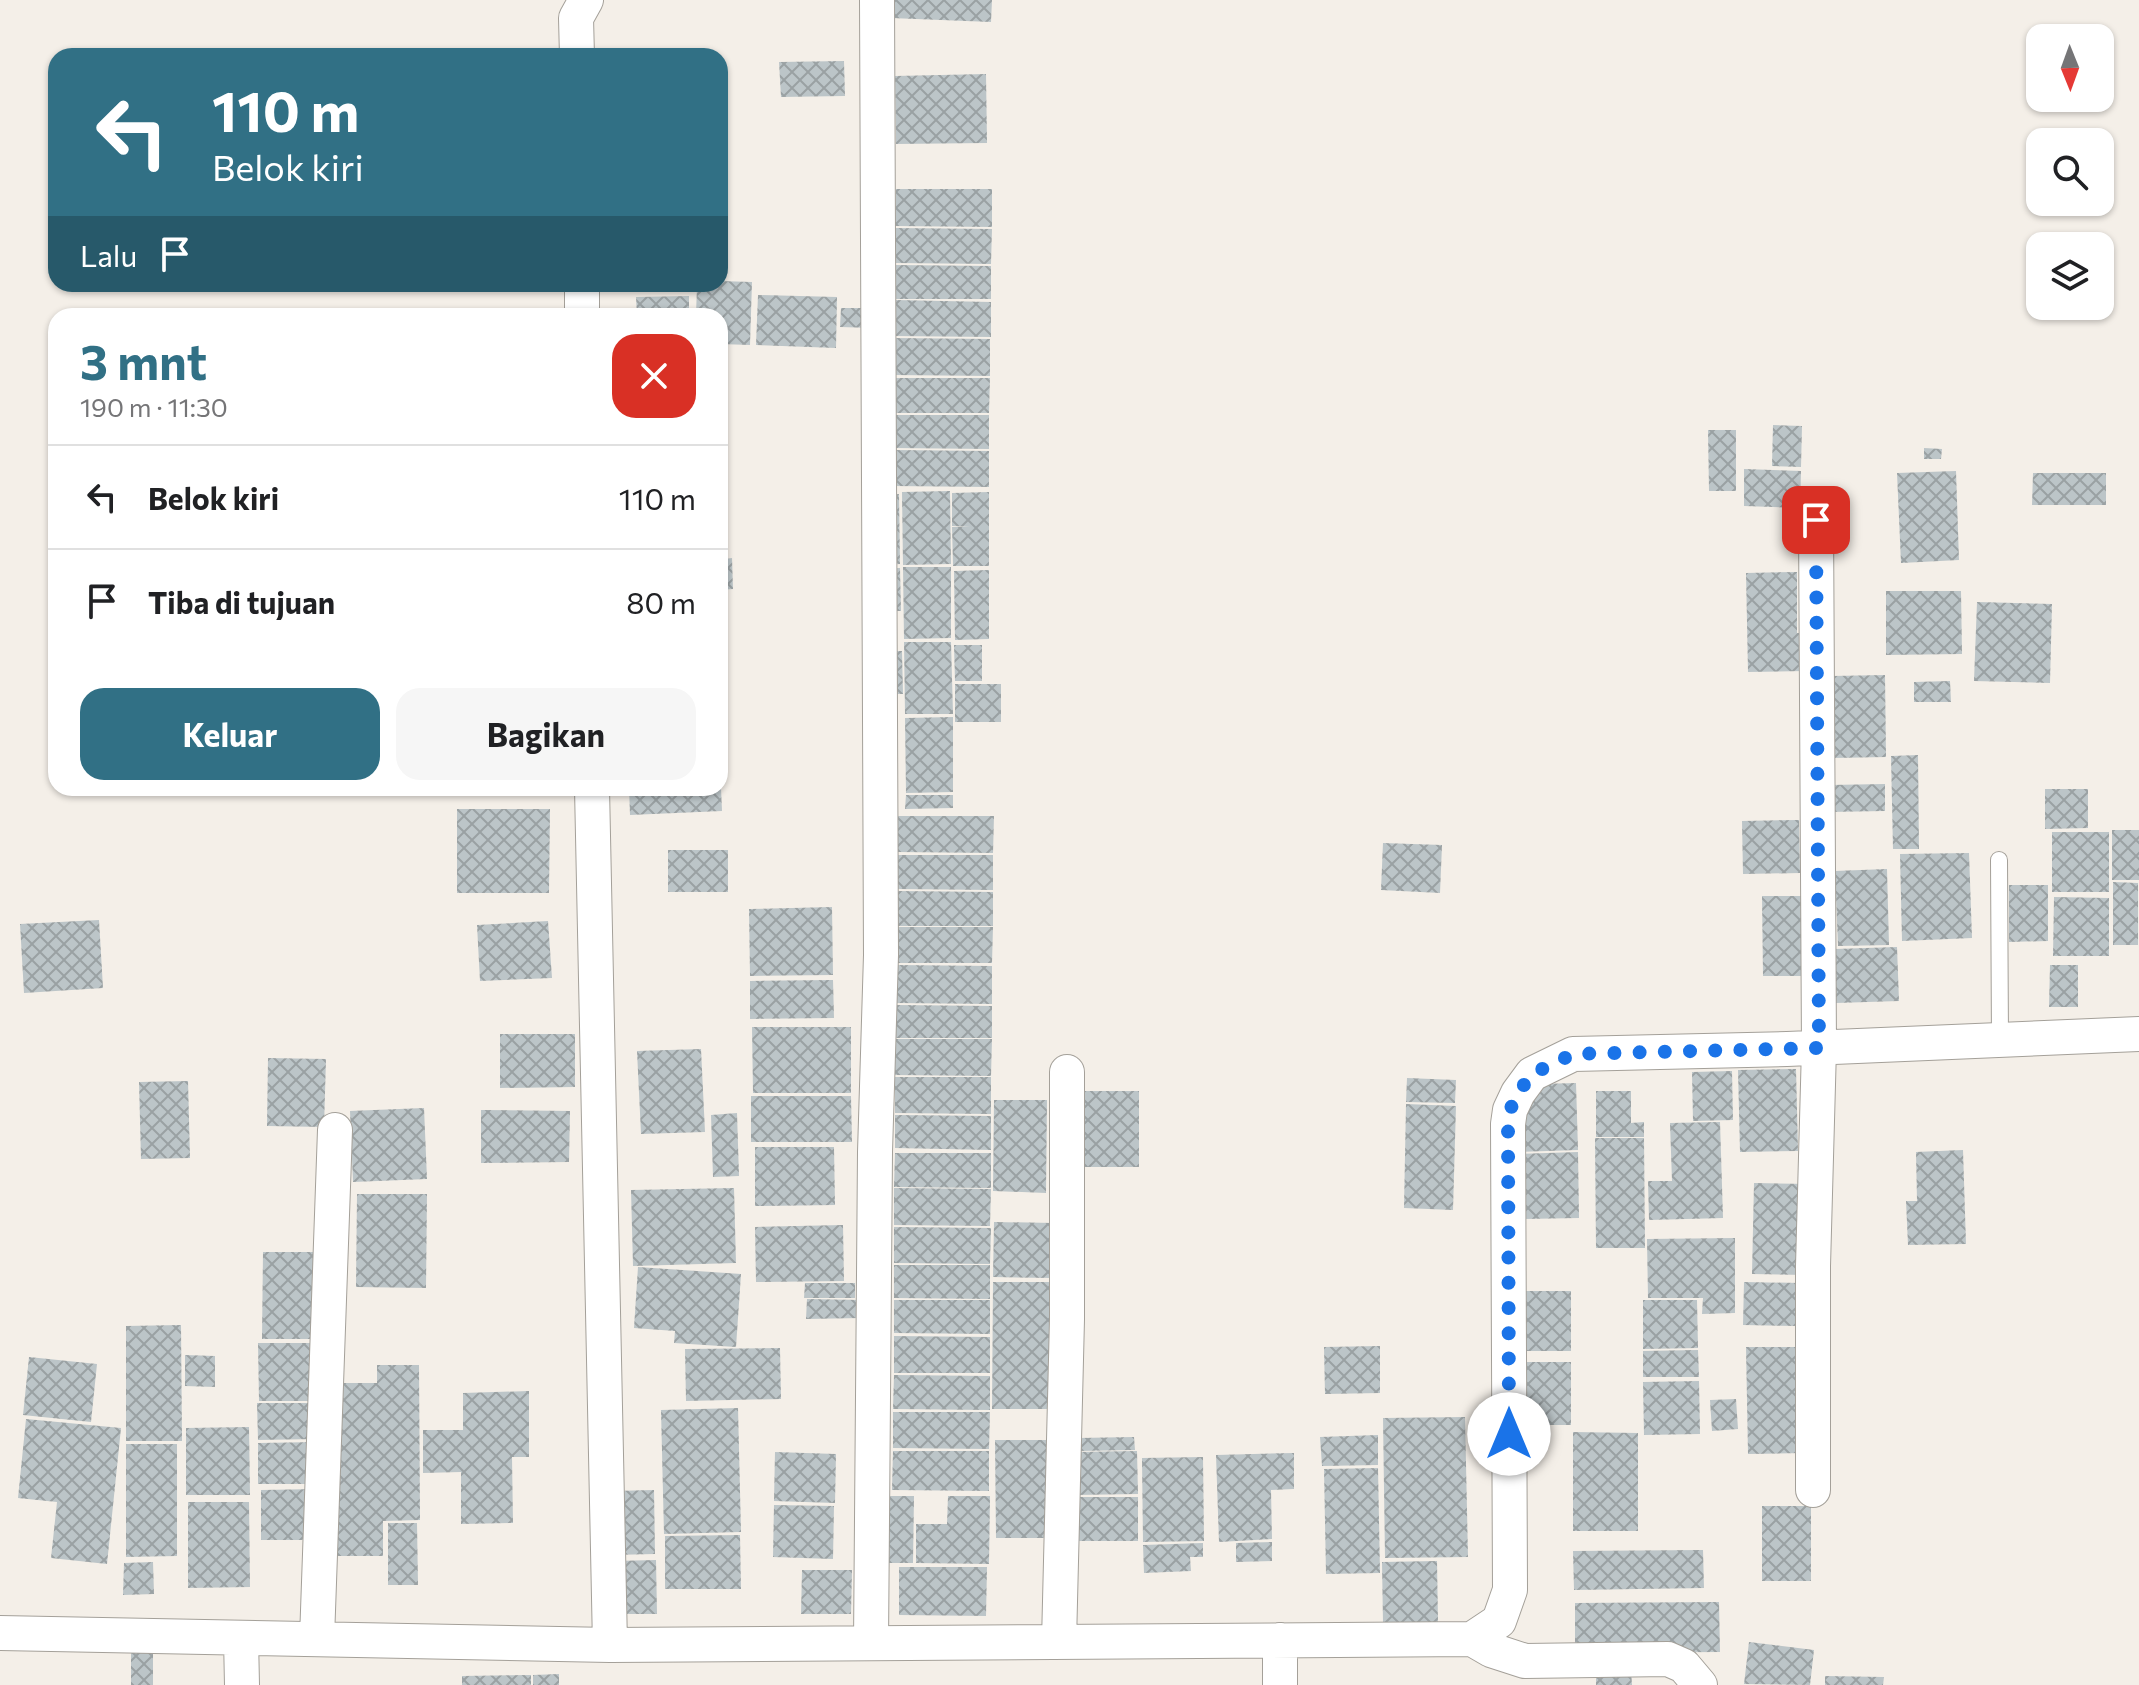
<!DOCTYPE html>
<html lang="id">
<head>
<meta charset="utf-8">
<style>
	:root { --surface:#fff; --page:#f6f6f6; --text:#202124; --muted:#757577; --line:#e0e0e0; --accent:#317085 }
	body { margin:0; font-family:Commissioner,sans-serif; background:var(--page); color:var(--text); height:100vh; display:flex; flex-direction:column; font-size:30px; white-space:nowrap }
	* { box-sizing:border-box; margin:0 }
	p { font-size:26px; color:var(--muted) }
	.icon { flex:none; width:44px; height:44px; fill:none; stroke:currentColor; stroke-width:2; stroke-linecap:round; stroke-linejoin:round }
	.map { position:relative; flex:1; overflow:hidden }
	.side { position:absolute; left:48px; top:308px; width:680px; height:488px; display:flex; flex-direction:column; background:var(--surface); border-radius:24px; box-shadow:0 2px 6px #0004 }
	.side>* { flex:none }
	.top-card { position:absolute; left:48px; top:48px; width:680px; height:244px; border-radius:24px; box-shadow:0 2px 6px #0004; background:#317085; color:#fff; overflow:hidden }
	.needle { width:52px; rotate:179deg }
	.buttons { position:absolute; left:2026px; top:24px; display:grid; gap:16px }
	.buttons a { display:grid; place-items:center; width:88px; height:88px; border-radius:16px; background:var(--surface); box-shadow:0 2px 6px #0004; font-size:40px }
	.pin { position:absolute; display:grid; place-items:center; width:68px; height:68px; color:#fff; margin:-34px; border-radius:16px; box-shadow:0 4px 12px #0006 }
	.me { position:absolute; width:88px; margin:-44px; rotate:0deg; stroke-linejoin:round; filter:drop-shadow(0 0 6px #0008) }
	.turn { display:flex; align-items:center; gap:28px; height:168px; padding:0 32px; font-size:36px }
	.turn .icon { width:104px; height:104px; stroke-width:2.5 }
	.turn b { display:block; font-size:56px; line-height:68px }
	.then { display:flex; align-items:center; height:76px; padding:0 32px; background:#0003; gap:16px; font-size:30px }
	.round { display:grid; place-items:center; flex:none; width:84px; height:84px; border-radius:24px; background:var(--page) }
	.headline { display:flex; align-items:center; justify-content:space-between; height:136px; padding:0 32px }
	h1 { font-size:48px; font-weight:700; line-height:60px; color:var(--accent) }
	.primary-button { display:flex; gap:16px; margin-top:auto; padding:16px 32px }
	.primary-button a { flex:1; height:92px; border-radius:24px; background:var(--accent); color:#fff; font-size:32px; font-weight:700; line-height:92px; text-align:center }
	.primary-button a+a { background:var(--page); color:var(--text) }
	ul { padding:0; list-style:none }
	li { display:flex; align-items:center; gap:24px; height:104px; padding:0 32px; border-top:2px solid var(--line) }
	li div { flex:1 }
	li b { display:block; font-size:30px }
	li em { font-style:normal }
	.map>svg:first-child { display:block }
	.building { fill:url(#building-cross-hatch) }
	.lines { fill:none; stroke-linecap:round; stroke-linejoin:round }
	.lane-casing { stroke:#a4a099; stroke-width:18 }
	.street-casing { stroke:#a4a099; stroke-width:36 }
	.lane { stroke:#fff; stroke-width:16 }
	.street { stroke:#fff; stroke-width:34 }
	.route { stroke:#1a73e8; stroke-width:14; stroke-dasharray:0 25.2 }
</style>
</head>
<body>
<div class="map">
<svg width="2139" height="1685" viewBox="0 0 2139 1685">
	<defs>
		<pattern id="building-cross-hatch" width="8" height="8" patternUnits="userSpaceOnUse" patternTransform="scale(2)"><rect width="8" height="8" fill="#bcc5c8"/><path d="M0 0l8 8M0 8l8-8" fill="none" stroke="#9aa1a3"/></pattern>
	</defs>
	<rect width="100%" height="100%" fill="#f4efe8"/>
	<!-- building -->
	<path class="building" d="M892 0H992L991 22 891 18Z
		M844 61 845 96 781 97 779 62Z
		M986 74 987 143 896 144 895 76Z
		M896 189H992V227L895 226Z
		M895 228 992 229 991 264 895 263Z
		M895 265 991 266V299H895Z
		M720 281 752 282 750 345 720 344V316H696L697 284H720Z
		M758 295 837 297 836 348 756 345Z
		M689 296V316H637L636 297Z
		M895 300 991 302V337L894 336Z
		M841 308H872V328L840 327Z
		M894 338 990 339V376L893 375Z
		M893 378H990L989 413H893Z
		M893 415H989V449L893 448Z
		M1773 425 1802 426 1801 467 1772 466Z
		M1708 430H1736V491H1709Z
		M1924 448 1942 449 1941 459H1924Z
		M893 450 989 451V487L893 486Z
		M1744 469 1801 471 1800 508 1744 506Z
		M1956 471 1959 560 1901 563 1897 473Z
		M2033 473H2106V505H2032Z
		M950 491 951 564 903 565 902 492Z
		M989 492V566H953L952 527H970L952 526V493Z
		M899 494 900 564 885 565 884 495Z
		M720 517H723L724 559 732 558 733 589 720 590Z
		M903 567H951V638L904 639Z
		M885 568H900L901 611H886Z
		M989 570V639L955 640 954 571Z
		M1797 572V633H1805V671L1748 672 1746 573Z
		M1886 591H1961L1962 654 1886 655Z
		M1977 602 2052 604 2050 683 1974 681Z
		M904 642H951L953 714H905Z
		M954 645H982V681H955Z
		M883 651H902L903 694H884Z
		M1885 675 1886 757 1834 758 1832 676Z
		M1950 681 1951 702H1914V682Z
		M955 684H1001V722H955Z
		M953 717V792L906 793 905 718Z
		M1918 755 1919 849H1893L1891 756Z
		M1885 784V811L1828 812V785Z
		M629 788H721L722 811 630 815Z
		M2045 789H2088V828L2045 829Z
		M906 795H953V808L905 809Z
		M457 809H550L549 893H457Z
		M897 816H994L993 853 897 852Z
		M1799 820 1800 873 1743 874 1742 821Z
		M2112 830H2139V880H2112Z
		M2052 832H2109V892H2052Z
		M1383 843 1442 845 1440 893 1381 890Z
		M668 850H728V892H668Z
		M1969 853 1972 938 1902 941 1900 854Z
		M897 855H993V890L897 889Z
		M1887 869 1889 945 1838 946 1835 871Z
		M2113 882 2138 883V945H2113Z
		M2009 885H2048V941L2009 942Z
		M897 891 993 892V926H896Z
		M1762 896H1813V976H1763Z
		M2054 897 2109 898V956H2053Z
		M832 907 833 975 750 976 749 909Z
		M99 920 103 988 24 993 20 924Z
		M548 921 552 978 480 981 477 925Z
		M896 927H993L992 963H896Z
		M1897 947 1899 1001 1836 1003 1835 949Z
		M896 965 992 966V1004L896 1003Z
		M2050 965H2078V1007H2049Z
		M833 980 834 1018 750 1019V981Z
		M896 1005 992 1006V1038H895Z
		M752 1027H851V1093H753Z
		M500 1034H575V1087L500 1088Z
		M895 1039H992L991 1076 895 1075Z
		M701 1049 705 1132 641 1134 637 1051Z
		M268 1058 326 1059 324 1127 267 1126Z
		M1796 1069 1798 1151 1740 1152 1738 1070Z
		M1732 1071 1733 1120 1693 1121 1692 1072Z
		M895 1077H991V1114L895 1113Z
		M1407 1078 1456 1080 1455 1103 1406 1102Z
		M188 1081 190 1158 141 1159 139 1082Z
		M1576 1083 1578 1150 1516 1152 1515 1122 1540 1084Z
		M1077 1091H1139V1167H1078Z
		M1596 1091H1631V1123L1644 1122V1137H1596Z
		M751 1096H851L852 1142H751Z
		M994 1100H1047L1046 1193 993 1191Z
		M1406 1104 1456 1106 1453 1210 1404 1208Z
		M424 1108 427 1179 353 1182 350 1111Z
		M481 1110 570 1111 569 1162 481 1163Z
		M737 1113 739 1176 713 1177 711 1115Z
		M895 1115 991 1116V1150L895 1148Z
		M1720 1122 1723 1218 1649 1220 1648 1181H1672L1670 1123Z
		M1595 1138H1644L1645 1248H1596Z
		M755 1147H834L835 1205 755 1206Z
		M1963 1150 1966 1244 1908 1245 1906 1201H1917L1916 1152Z
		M1578 1152 1579 1218 1518 1219 1516 1154Z
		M895 1153H991V1188L894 1187Z
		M1754 1183 1808 1184 1806 1275 1752 1274Z
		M734 1188 736 1263 633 1266 631 1190Z
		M894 1188 991 1189 990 1226 894 1225Z
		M357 1194H427L426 1288 356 1287Z
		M994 1222 1053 1223 1052 1278 993 1277Z
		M843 1225 844 1281 756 1282 755 1227Z
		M894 1227 991 1228 990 1264 894 1263Z
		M1735 1238V1313L1702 1314 1703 1298H1648L1647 1239Z
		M263 1252H317L316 1339H262Z
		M894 1265H990V1299L894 1298Z
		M638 1267 741 1274 736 1347 674 1343 675 1331 634 1328Z
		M993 1282H1056L1054 1409H992Z
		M1744 1282 1799 1283V1326L1743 1325Z
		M805 1283H855V1298H804Z
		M1513 1291H1571V1351H1513Z
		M807 1299 861 1300V1318L806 1319Z
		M894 1300H990V1334L894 1333Z
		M1643 1300H1697L1698 1348 1643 1349Z
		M181 1325 182 1441H126V1326Z
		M894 1336 990 1337V1373H894Z
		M258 1343H316V1401H259Z
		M1380 1346V1393L1325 1394 1324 1347Z
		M1746 1347H1800L1802 1453 1748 1454Z
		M780 1348 781 1399 686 1401 685 1349Z
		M1698 1350 1699 1377H1643V1351Z
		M185 1355 215 1356V1387L185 1386Z
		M29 1357 97 1364 91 1422 23 1415Z
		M1515 1362H1571V1425H1515Z
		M377 1365H419L420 1520 383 1521V1556H336L335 1383H377Z
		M894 1375 990 1376V1410L893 1409Z
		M1699 1381 1700 1434 1644 1435 1643 1382Z
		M529 1391V1457H512L513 1523 461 1524V1472L423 1473V1430H463V1393Z
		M1736 1399 1738 1429 1712 1431 1710 1400Z
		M257 1403H318V1439L258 1440Z
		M738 1408 741 1532 664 1534 661 1410Z
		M893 1412H990L989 1449 893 1448Z
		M1465 1417 1468 1557 1385 1558 1383 1418Z
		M26 1419 121 1428 107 1564 51 1558 57 1502 18 1498Z
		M249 1427 250 1495H186V1428Z
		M1573 1432 1638 1433V1531H1573Z
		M1378 1435V1465L1322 1466 1320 1437Z
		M1134 1437 1135 1450 1078 1451V1438Z
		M995 1440H1061L1050 1538H996Z
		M318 1442V1484H258V1443Z
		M126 1444H177V1556L126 1557Z
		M893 1451H989V1491L892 1490Z
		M1137 1451 1138 1494 1076 1495 1075 1452Z
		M775 1452 836 1454 835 1503 774 1501Z
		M1294 1453V1489L1271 1490 1272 1539 1219 1542 1216 1455Z
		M1203 1457 1204 1541 1143 1542 1142 1458Z
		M1378 1468 1380 1573 1326 1574 1324 1469Z
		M318 1489V1540H261V1490Z
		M654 1490 655 1554 612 1555V1491Z
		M885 1496H914L913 1563H884Z
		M948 1496H990L989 1564 916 1563V1524H947Z
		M1075 1497H1138V1541H1075Z
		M188 1502H249L250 1587 188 1588Z
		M774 1505 834 1506 833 1559 773 1557Z
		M1762 1506H1811V1581H1762Z
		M388 1523H417L418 1585H388Z
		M740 1535 741 1589H665V1536Z
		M1272 1542V1561L1236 1562V1543Z
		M1203 1543V1557H1190L1191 1571 1144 1573 1143 1545Z
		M1703 1550 1704 1588 1574 1590 1573 1551Z
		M656 1560 657 1614H614V1561Z
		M1437 1561 1438 1622 1383 1623 1382 1562Z
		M153 1562 154 1594 123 1595 124 1563Z
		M899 1567H987L986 1616 899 1615Z
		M802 1570H852L851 1614H801Z
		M1719 1602 1720 1652 1575 1653V1603Z
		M1749 1642 1814 1650 1810 1685 1744 1684Z
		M131 1651H153V1685H131Z
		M1631 1669 1632 1685H1596V1671Z
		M559 1674V1685H533V1675Z
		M531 1675V1685H462V1676Z
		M1825 1676 1884 1677 1883 1685H1825Z"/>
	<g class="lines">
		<!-- lane casing -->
		<g class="lane-casing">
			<path id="lane" d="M1999 860 2000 1040"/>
		</g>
		<!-- street casing -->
		<g class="street-casing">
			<path id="street" d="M577 56 576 18 586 0
				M582 284V316
				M592 788 610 1645
				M1813 1490V1266L1819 1048 1816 520
				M0 1633 610 1645 1472 1639 1499 1621 1510 1590 1508 1124 1510 1110 1518 1093 1532 1074 1573 1054 1787 1049 2139 1034
				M241 1638 242 1685
				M317 1639 335 1130
				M1472 1639 1491 1650 1525 1661 1668 1659 1684 1666 1700 1685
				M1059 1642 1067 1319V1072
				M871 1643 875 1152 881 955 877 0
				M1280 1685V1640"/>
		</g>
		<!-- lane -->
		<use href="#lane" class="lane"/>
		<!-- street -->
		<use href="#street" class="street"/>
	</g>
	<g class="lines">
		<!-- route -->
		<path class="route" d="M1509 1434 1508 1124 1510 1110 1518 1093 1532 1074 1573 1054 1819 1048 1816 520"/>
	</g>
</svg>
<div class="buttons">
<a><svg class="needle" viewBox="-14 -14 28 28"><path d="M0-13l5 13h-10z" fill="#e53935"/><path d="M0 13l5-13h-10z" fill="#757577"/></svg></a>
<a><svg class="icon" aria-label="search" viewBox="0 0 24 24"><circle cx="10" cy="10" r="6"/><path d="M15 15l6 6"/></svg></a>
<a><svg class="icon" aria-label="layers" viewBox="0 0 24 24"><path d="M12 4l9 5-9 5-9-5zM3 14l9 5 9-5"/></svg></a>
</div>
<div class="pin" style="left:1816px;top:520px;background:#d93025"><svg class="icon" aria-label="arrive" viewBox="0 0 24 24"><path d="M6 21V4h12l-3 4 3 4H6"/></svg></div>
<svg class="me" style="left:1509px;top:1434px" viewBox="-20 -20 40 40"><circle r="19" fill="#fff"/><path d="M0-13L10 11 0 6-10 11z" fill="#1a73e8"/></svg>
<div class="top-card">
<div class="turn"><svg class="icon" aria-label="left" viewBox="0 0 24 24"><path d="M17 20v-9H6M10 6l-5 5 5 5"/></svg><div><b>110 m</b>Belok kiri</div></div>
<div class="then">Lalu<svg class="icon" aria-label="arrive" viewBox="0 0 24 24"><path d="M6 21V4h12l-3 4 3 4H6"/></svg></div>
</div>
<section class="side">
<div class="headline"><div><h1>3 mnt</h1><p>190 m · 11:30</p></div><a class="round" style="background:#d93025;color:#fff"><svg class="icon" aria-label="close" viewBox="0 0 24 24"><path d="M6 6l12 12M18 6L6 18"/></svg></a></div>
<ul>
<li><svg class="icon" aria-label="left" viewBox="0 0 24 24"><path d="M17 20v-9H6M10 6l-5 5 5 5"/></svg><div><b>Belok kiri</b></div><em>110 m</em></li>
<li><svg class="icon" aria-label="arrive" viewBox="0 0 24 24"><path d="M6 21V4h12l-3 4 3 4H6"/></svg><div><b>Tiba di tujuan</b></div><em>80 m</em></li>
</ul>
<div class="primary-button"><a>Keluar</a><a>Bagikan</a></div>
</section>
</div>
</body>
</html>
